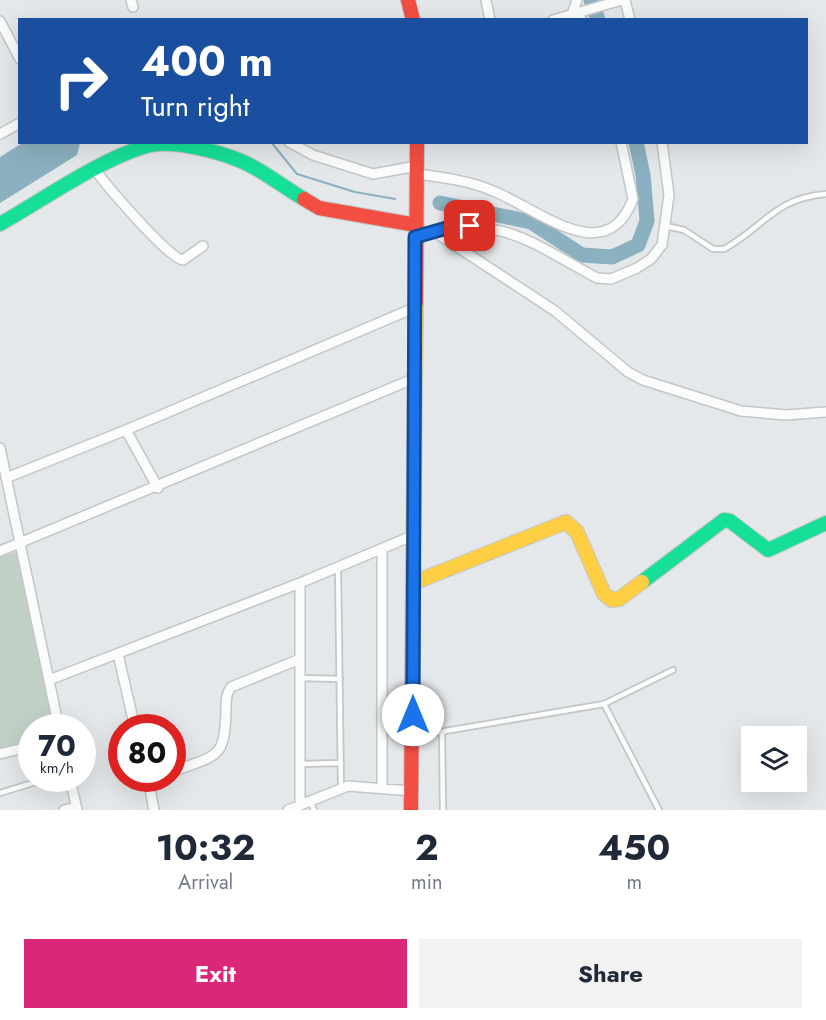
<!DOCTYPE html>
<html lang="en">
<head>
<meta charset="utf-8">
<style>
	:root { --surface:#fff; --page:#f2f2f3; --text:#1f2937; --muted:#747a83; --accent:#db2777 }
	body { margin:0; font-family:Jost,sans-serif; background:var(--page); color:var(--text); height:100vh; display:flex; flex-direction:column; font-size:22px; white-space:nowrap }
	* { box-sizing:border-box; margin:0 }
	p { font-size:20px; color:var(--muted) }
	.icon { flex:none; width:33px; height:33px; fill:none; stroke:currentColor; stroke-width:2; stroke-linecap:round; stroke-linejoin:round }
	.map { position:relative; height:810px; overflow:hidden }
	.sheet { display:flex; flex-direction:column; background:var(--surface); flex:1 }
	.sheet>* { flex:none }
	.top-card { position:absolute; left:18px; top:18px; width:790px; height:126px; border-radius:0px; box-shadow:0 6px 24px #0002; background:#1a4fa0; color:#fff; overflow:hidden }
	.fabs { position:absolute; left:741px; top:726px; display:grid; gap:12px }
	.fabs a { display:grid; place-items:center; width:66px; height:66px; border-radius:0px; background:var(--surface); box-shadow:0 6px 24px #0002; font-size:30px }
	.speed { position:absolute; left:18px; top:714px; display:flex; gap:12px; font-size:30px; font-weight:700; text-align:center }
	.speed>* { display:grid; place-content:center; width:78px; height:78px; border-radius:50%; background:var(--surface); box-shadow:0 6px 24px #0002; line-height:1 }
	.speed small { font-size:15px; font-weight:400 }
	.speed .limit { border:9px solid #d22; background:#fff; color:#111 }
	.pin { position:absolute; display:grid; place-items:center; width:51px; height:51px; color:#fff; margin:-26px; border-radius:12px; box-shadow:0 3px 9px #0006 }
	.me { position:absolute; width:66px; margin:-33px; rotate:0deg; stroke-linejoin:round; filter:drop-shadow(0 0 4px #0008) }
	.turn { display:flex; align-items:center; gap:21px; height:126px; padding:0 24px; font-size:27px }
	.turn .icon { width:78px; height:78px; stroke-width:2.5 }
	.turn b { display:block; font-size:42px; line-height:51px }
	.eta { display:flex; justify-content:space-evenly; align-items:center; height:102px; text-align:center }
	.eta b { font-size:36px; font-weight:700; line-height:42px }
	.button { display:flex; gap:12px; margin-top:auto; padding:12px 24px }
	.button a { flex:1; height:69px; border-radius:0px; background:var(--accent); color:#fff; font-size:24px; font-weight:700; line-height:69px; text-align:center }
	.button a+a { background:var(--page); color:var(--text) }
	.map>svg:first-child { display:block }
	.green { fill:#c2d1c5 }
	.water { fill:#8bb0bf }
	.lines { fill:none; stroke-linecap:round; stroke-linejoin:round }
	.stream { stroke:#8bb0bf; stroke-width:2 }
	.river { stroke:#8bb0bf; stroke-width:15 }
	.lane-casing { stroke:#c3c5c6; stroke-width:8 }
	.street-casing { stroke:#c3c5c6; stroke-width:12 }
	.fast-casing { stroke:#c3c5c6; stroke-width:16 }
	.slow-casing { stroke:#c3c5c6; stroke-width:16 }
	.jam-casing { stroke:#c3c5c6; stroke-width:16 }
	.lane { stroke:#fbfcfc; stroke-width:4.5 }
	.street { stroke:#fbfcfc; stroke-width:9 }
	.fast { stroke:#16e098; stroke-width:14 }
	.slow { stroke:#ffcf43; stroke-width:14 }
	.jam { stroke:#f24e42; stroke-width:14 }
	.route-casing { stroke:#114b97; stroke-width:15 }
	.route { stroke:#1a73e8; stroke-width:10 }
</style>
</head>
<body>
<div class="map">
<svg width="826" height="810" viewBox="0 0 826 810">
	<rect width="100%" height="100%" fill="#e5e8ea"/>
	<!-- green -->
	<path class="green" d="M18 551 59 727 32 728 31 746 0 754V557Z"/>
	<!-- water -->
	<path class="water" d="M24 142 80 143 77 155 0 203V157Z"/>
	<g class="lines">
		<!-- stream -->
		<path class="stream" d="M271 142 297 174 355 192 395 199"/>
		<!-- river -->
		<path class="river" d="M591 0 598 20
			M440 203 531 222 582 255 612 257 638 245 647 221 643 175 636 142"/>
		<!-- lane casing -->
		<g class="lane-casing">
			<path id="lane" d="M666 226 684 230 713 249H724C764 227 775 198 826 194
				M338 568 341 788
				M300 678 340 679
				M604 704 673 670
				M442 732 443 810
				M416 736 604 704 659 810
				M299 764 341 763
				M0 793 49 778
				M310 801 314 810"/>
		</g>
		<!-- street casing -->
		<g class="street-casing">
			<path id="street" d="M131 0 133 7
				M486 0 490 20
				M577 0 572 14 582 20
				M625 0 630 20
				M553 20 622 0
				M0 21 20 59
				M0 134 20 123
				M289 142 313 155 373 174 417 166
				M96 171C107 186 170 260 183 260L203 246
				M417 174C441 177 471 181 493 191 537 208 606 271 633 199L621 142
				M433 231 555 311 628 372 643 380 741 411 786 415 826 412
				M415 237C499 212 526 240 597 278L611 279 637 268 651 259 662 245 669 195 662 142
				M126 430 158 488
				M0 448 59 728
				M6 478 126 430 414 308
				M382 550V787
				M0 551 413 379
				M118 654 135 728
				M49 680 300 583 412 536
				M0 754 32 746
				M172 772C217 754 225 761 226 709 226 701 226 694 231 687L300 659
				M70 778 77 810
				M148 778 154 810
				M300 805V583
				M64 810 76 807
				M288 810 348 786 412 791"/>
		</g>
		<!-- fast casing -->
		<g class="fast-casing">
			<path id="fast" d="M0 224C44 199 99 160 146 146 171 139 217 151 241 161 263 170 283 187 304 199
				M642 582 724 520 730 521 768 550 826 523"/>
		</g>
		<!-- slow casing -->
		<g class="slow-casing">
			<path id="slow" d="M413 561 416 303
				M413 583 566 522 577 532 604 594 612 600 619 599 642 582"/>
		</g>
		<!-- jam casing -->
		<g class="jam-casing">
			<path id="jam" d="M408 0 413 20
				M304 199 319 208 416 225
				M416 303 417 142
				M411 810 413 561"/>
		</g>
		<!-- lane -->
		<use href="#lane" class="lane"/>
		<!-- street -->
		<use href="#street" class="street"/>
		<!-- fast -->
		<use href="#fast" class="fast"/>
		<!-- slow -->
		<use href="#slow" class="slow"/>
		<!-- jam -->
		<use href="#jam" class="jam"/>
	</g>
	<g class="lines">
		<!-- route casing -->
		<g class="route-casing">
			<path id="route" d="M413 715 415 237 454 226H470"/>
		</g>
		<!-- route -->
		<use href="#route" class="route"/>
	</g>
</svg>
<div class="fabs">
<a><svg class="icon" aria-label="layers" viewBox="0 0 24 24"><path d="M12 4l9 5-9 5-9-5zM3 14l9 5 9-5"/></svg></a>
</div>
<div class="speed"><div>70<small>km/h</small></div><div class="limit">80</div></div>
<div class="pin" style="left:470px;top:226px;background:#d93025"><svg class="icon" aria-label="arrive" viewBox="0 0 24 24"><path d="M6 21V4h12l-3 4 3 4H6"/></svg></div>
<svg class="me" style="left:413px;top:715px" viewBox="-20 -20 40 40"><circle r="19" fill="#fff"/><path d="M0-13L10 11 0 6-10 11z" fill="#1a73e8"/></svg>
<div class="top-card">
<div class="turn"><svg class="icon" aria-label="right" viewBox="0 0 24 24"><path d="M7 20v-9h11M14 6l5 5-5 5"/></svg><div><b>400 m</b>Turn right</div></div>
</div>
</div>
<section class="sheet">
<div class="eta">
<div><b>10:32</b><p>Arrival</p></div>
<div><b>2</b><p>min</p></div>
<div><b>450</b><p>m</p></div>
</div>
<div class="button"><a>Exit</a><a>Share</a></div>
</section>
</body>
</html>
